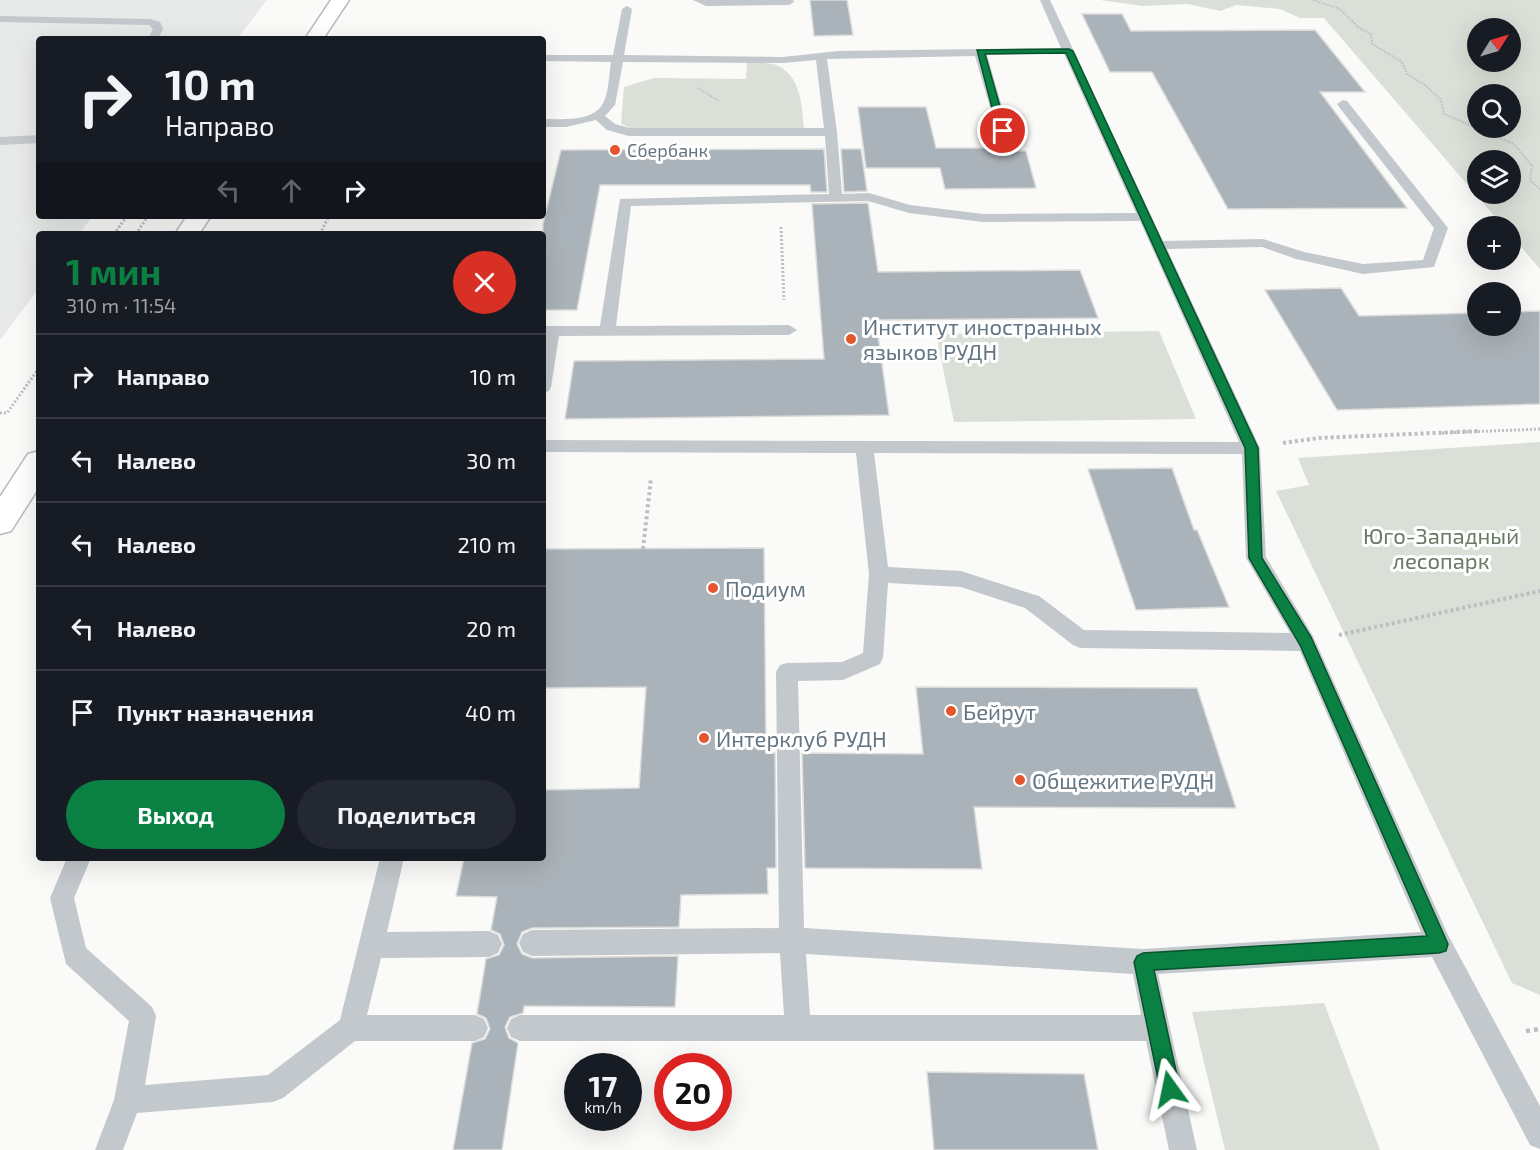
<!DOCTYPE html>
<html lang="ru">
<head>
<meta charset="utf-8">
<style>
	:root { --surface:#171b24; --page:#242831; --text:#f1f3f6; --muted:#9ea1a6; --line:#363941; --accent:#0b8043 }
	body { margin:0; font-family:"Exo 2",sans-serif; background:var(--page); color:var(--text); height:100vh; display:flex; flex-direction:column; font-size:22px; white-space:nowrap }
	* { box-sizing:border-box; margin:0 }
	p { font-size:20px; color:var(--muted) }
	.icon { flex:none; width:33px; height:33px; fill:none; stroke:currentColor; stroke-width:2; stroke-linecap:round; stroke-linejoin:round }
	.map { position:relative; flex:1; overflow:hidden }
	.panel { position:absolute; left:36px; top:231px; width:510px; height:630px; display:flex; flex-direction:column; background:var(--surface); border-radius:6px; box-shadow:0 6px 24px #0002 }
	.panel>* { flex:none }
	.guide { position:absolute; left:36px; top:36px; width:510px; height:183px; border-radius:6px; box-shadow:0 6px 24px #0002; background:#171b24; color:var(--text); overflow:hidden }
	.needle { width:39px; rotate:53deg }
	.fabs { position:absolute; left:1467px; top:18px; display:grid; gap:12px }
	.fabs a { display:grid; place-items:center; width:54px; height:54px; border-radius:50%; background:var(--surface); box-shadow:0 6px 24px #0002; font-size:30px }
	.speed { position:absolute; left:564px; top:1053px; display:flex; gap:12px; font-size:30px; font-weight:700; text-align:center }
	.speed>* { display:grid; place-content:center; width:78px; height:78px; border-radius:50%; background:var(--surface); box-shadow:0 6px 24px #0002; line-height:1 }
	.speed small { font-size:15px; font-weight:400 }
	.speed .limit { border:9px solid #d22; background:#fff; color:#111 }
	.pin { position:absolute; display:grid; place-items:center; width:51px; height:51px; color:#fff; margin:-26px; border:3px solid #fff; border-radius:50%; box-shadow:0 2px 6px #0007 }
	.me { position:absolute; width:66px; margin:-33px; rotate:348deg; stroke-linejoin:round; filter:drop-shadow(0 0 4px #0008) }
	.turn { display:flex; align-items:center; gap:21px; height:126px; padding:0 30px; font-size:27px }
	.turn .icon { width:78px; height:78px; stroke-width:2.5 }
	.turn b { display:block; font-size:42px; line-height:51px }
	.lanes { display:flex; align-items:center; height:57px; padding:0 30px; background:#0003; justify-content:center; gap:30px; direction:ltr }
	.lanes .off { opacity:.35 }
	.round { display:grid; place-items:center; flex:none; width:63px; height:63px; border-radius:32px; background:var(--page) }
	.overview { display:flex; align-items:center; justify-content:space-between; height:102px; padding:0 30px }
	h1 { font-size:36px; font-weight:700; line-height:45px; color:var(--accent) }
	.cta { display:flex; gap:12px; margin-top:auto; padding:12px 30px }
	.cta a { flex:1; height:69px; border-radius:36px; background:var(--accent); color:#fff; font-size:24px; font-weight:700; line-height:69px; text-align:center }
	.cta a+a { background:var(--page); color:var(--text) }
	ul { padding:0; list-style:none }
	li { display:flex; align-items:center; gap:18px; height:84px; padding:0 30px; border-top:2px solid var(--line) }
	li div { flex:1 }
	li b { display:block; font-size:22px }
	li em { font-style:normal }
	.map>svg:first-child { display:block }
	.built { fill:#e8e9e9 }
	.green { fill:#dadfd7; fill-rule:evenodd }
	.building { fill:#aab3b9; stroke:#dcdcda; stroke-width:1.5 }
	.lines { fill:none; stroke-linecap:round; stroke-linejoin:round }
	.secondary-casing { stroke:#b3babf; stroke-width:3 }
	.path-far3 { stroke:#bbbfc2; stroke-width:2; stroke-dasharray:1.5 1.5; stroke-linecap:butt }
	.path-far2 { stroke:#bbbfc2; stroke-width:3; stroke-dasharray:2 2; stroke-linecap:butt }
	.path-far1 { stroke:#bbbfc2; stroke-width:4; stroke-dasharray:3 3; stroke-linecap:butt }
	.path { stroke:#bbbfc2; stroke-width:4.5; stroke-dasharray:4 4; stroke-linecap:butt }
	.service { fill:#c3c8cc; fill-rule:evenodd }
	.secondary { fill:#fff; fill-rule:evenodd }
	.route { fill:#0b8043; stroke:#07532c; stroke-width:1.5 }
	.poi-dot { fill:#e4572e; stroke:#fff; stroke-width:2 }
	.labels { text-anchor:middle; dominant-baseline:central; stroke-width:6; stroke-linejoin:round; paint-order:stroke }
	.far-poi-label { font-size:18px; fill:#657683; stroke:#fff; text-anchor:start }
	.poi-label { font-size:22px; fill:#657683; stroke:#fff; text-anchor:start }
	.park-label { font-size:22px; fill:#687a64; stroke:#fff }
</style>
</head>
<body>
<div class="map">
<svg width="1540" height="1150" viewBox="0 0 1540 1150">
	<rect width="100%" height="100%" fill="#fafaf8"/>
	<!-- built -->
	<path class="built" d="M0 0H267L237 39H39V216H93L79 234H39V288L0 340Z"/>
	<!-- green -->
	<path class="green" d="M1100 0H1540V269L1511 235 1510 226H1503L1324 18H1300L1280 9 1236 5 1220 11 1188 4 1143 6ZM1510 28V62H1478V28ZM1510 94V128H1478V94ZM1478 160H1510V194H1478Z
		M747 62C756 63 768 62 776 65 801 75 802 106 804 128L632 129 621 124 624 87 654 78 746 79Z
		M1159 331 1196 419 954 422 936 334Z
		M1540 442V995L1512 983 1276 491 1309 485 1298 458Z
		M1324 1003 1380 1150H1225L1192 1012Z"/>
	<!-- building -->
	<path class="building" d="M810 0H847L853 35 814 36Z
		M1082 14H1122L1131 31 1315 30 1365 92H1320L1407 208 1228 209 1152 72H1110Z
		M858 107H926L936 148H1006L1007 151H1026L1036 188 945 189 940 168H866Z
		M824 149 827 192H811L810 185H600L577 310H543V224L561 150Z
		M841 149H861L867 191 844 192Z
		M868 203 878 272 1080 270 1098 318 876 320 889 415 565 419 574 361 824 359 812 204Z
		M1341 288 1359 316 1478 313V326H1510V312L1540 311V404L1337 410 1265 290Z
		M1172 468 1194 530H1197L1229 607 1136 610 1088 469Z
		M764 548 766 753H775L776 868H767L768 894 681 895 679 927 532 928 522 932 517 944 522 954 532 958 678 956 675 1007 524 1006 523 1013 510 1017 505 1027 509 1038 518 1043 502 1150H453L472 1043 485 1039 490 1029 486 1018 477 1014 486 959 499 955 504 945 500 934 491 930 497 897 456 896 464 858H543V790L639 788 646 687 543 688V549Z
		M916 687 1197 688 1236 808 974 807 982 869 805 868 802 753 923 754Z
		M927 1072 1084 1074 1098 1150H934Z"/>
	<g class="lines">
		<!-- secondary casing -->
		<g class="secondary-casing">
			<path id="secondary" d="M331 0H349L323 39H305Z
				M187 216H211L199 234H175Z
				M39 451V487L11 531 0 534V497L28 454Z"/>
		</g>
		<!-- path-far3 -->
		<path class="path-far3" d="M1313 0 1340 9 1359 28 1371 34 1372 44 1402 62 1407 74 1425 85 1441 100 1444 114 1514 144 1532 166 1530 180 1540 189
			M698 88 719 101"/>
		<!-- path-far2 -->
		<path class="path-far2" d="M781 227 784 300
			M114 234 127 216
			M136 234 148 216
			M320 234 329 216
			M0 413H7L39 368
			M1442 433 1540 429"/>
		<!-- path-far1 -->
		<path class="path-far1" d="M1283 443 1319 438 1479 431
			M643 549 651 478
			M1339 635 1540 591"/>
		<!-- path -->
		<path class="path" d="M1526 1031 1540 1029"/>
		<!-- service -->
		<path class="service" d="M693 0H793L794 2 789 5 706 6Z
			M1040 0H1050L1163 241 1263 239 1304 252 1363 264 1423 260 1434 228 1339 107 1337 104 1343 100 1347 101 1448 228 1434 267 1363 274 1296 259 1262 247 1167 249 1260 448 1266 557 1313 636 1448 935 1540 1106V1149L1530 1145 1432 957 1158 974 1197 1150H1169L1146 1041H520L511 1037 507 1028 511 1019 520 1015H784L780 953 532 956 523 952 519 943 523 934 532 930 779 928 776 672 780 665 787 663 842 662 863 653 869 574 856 453 543 452V440L1239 442 1140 221 983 222 909 213 868 201 631 206 616 326 789 325 797 330 789 335 559 336 551 387 549 391 543 393V326H600L620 199 829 194 825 136H629L607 130 596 120 566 127H543V119C560 119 592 122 602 105 609 95 609 74 611 62L543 61V55H613L622 9 627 6 632 9 624 55 783 57 838 51 1061 48ZM1064 54 1136 213 983 214 910 205 869 193 842 194 837 132 827 59 975 56 997 131 1003 135 1009 131 987 55ZM816 60 824 128H629L615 124 605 116 615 105 623 62 783 63ZM874 453 1242 454 1246 558 1290 633 1084 630 1039 596 1032 594 961 571 888 567ZM888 583 961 587 1025 608 1073 645 1080 648 1300 651 1421 932 1143 949 804 928 798 681 843 680 880 664 883 658ZM806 954 1133 974 1141 1015H810Z
			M0 16 151 19 160 22 163 29 158 39H148L153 29 149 25 0 22Z
			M39 135V143L0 145V137Z
			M67 858H91L74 898 86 948 152 1007 156 1016 145 1085 268 1075 340 1020 380 858H404L387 932 489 931 498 935 502 944 498 953 489 957 381 958 367 1015H475L484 1019 488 1028 484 1037 475 1041H355L283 1098 273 1102 137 1113 123 1150H95L114 1100 129 1021 66 964 50 898Z"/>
		<!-- secondary -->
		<use href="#secondary" class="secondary"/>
	</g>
	<!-- route -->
	<path class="route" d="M1069 49 1073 51 1258 448 1262 558 1311 637 1448 944 1446 951 1439 953 1154 970 1180 1089 1177 1096 1170 1098 1163 1096 1160 1089 1134 962 1137 956 1143 953 1427 936 1300 645 1249 558 1245 448 1066 53 985 54 1007 131 1003 133 998 131 977 50Z"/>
	<!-- markers -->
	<g class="poi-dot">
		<circle cx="615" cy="150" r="6"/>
		<circle cx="851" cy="339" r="6"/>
		<circle cx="713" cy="588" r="6"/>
		<circle cx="951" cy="711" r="6"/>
		<circle cx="704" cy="738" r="6"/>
		<circle cx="1020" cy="780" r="6"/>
	</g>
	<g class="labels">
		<!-- far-poi labels -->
		<g class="far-poi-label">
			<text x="627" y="150">Сбербанк</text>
		</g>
		<!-- poi labels -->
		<g class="poi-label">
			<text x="863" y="326">Институт иностранных<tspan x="863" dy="25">языков РУДН</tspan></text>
			<text x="725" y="588">Подиум</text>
			<text x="963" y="711">Бейрут</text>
			<text x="716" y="738">Интерклуб РУДН</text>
			<text x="1032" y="780">Общежитие РУДН</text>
		</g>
		<!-- park labels -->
		<g class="park-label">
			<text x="1441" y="535">Юго-Западный<tspan x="1441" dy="25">лесопарк</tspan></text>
		</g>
	</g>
</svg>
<div class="fabs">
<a><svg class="needle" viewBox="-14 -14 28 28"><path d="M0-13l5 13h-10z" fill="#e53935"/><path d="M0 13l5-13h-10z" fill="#9ea1a6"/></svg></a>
<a><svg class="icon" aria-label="search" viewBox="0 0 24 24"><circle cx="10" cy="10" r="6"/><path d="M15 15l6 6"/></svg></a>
<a><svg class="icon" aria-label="layers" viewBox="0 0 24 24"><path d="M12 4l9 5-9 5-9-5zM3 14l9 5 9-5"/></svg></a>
<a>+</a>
<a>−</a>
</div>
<div class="speed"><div>17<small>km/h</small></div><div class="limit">20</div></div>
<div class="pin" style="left:1003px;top:131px;background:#d93025"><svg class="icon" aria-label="arrive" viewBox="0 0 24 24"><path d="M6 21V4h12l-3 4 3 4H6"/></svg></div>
<svg class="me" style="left:1170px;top:1089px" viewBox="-20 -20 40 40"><path d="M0-17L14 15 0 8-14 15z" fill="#0b8043" stroke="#fff" stroke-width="4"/></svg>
<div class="guide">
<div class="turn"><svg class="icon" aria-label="right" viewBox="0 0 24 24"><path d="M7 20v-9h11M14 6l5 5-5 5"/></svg><div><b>10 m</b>Направо</div></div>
<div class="lanes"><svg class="icon off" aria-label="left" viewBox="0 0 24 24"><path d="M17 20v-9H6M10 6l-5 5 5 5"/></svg><svg class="icon off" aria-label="ahead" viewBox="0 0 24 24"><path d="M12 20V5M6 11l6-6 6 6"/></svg><svg class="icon" aria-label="right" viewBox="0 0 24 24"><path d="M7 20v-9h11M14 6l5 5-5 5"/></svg></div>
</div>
<section class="panel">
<div class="overview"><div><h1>1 мин</h1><p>310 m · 11:54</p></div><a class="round" style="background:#d93025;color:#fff"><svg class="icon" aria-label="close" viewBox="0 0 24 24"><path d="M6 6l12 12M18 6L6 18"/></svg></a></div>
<ul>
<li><svg class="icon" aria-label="right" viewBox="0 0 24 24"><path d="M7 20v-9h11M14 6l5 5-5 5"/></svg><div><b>Направо</b></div><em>10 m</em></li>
<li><svg class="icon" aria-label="left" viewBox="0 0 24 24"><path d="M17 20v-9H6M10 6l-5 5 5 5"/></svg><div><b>Налево</b></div><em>30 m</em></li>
<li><svg class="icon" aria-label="left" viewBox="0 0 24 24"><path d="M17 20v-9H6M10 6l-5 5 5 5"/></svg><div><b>Налево</b></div><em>210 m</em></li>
<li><svg class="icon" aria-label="left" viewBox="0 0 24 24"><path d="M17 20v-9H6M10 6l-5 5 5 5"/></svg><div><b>Налево</b></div><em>20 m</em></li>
<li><svg class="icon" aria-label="arrive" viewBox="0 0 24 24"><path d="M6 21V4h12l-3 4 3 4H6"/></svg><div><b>Пункт назначения</b></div><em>40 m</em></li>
</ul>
<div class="cta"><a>Выход</a><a>Поделиться</a></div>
</section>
</div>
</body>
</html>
